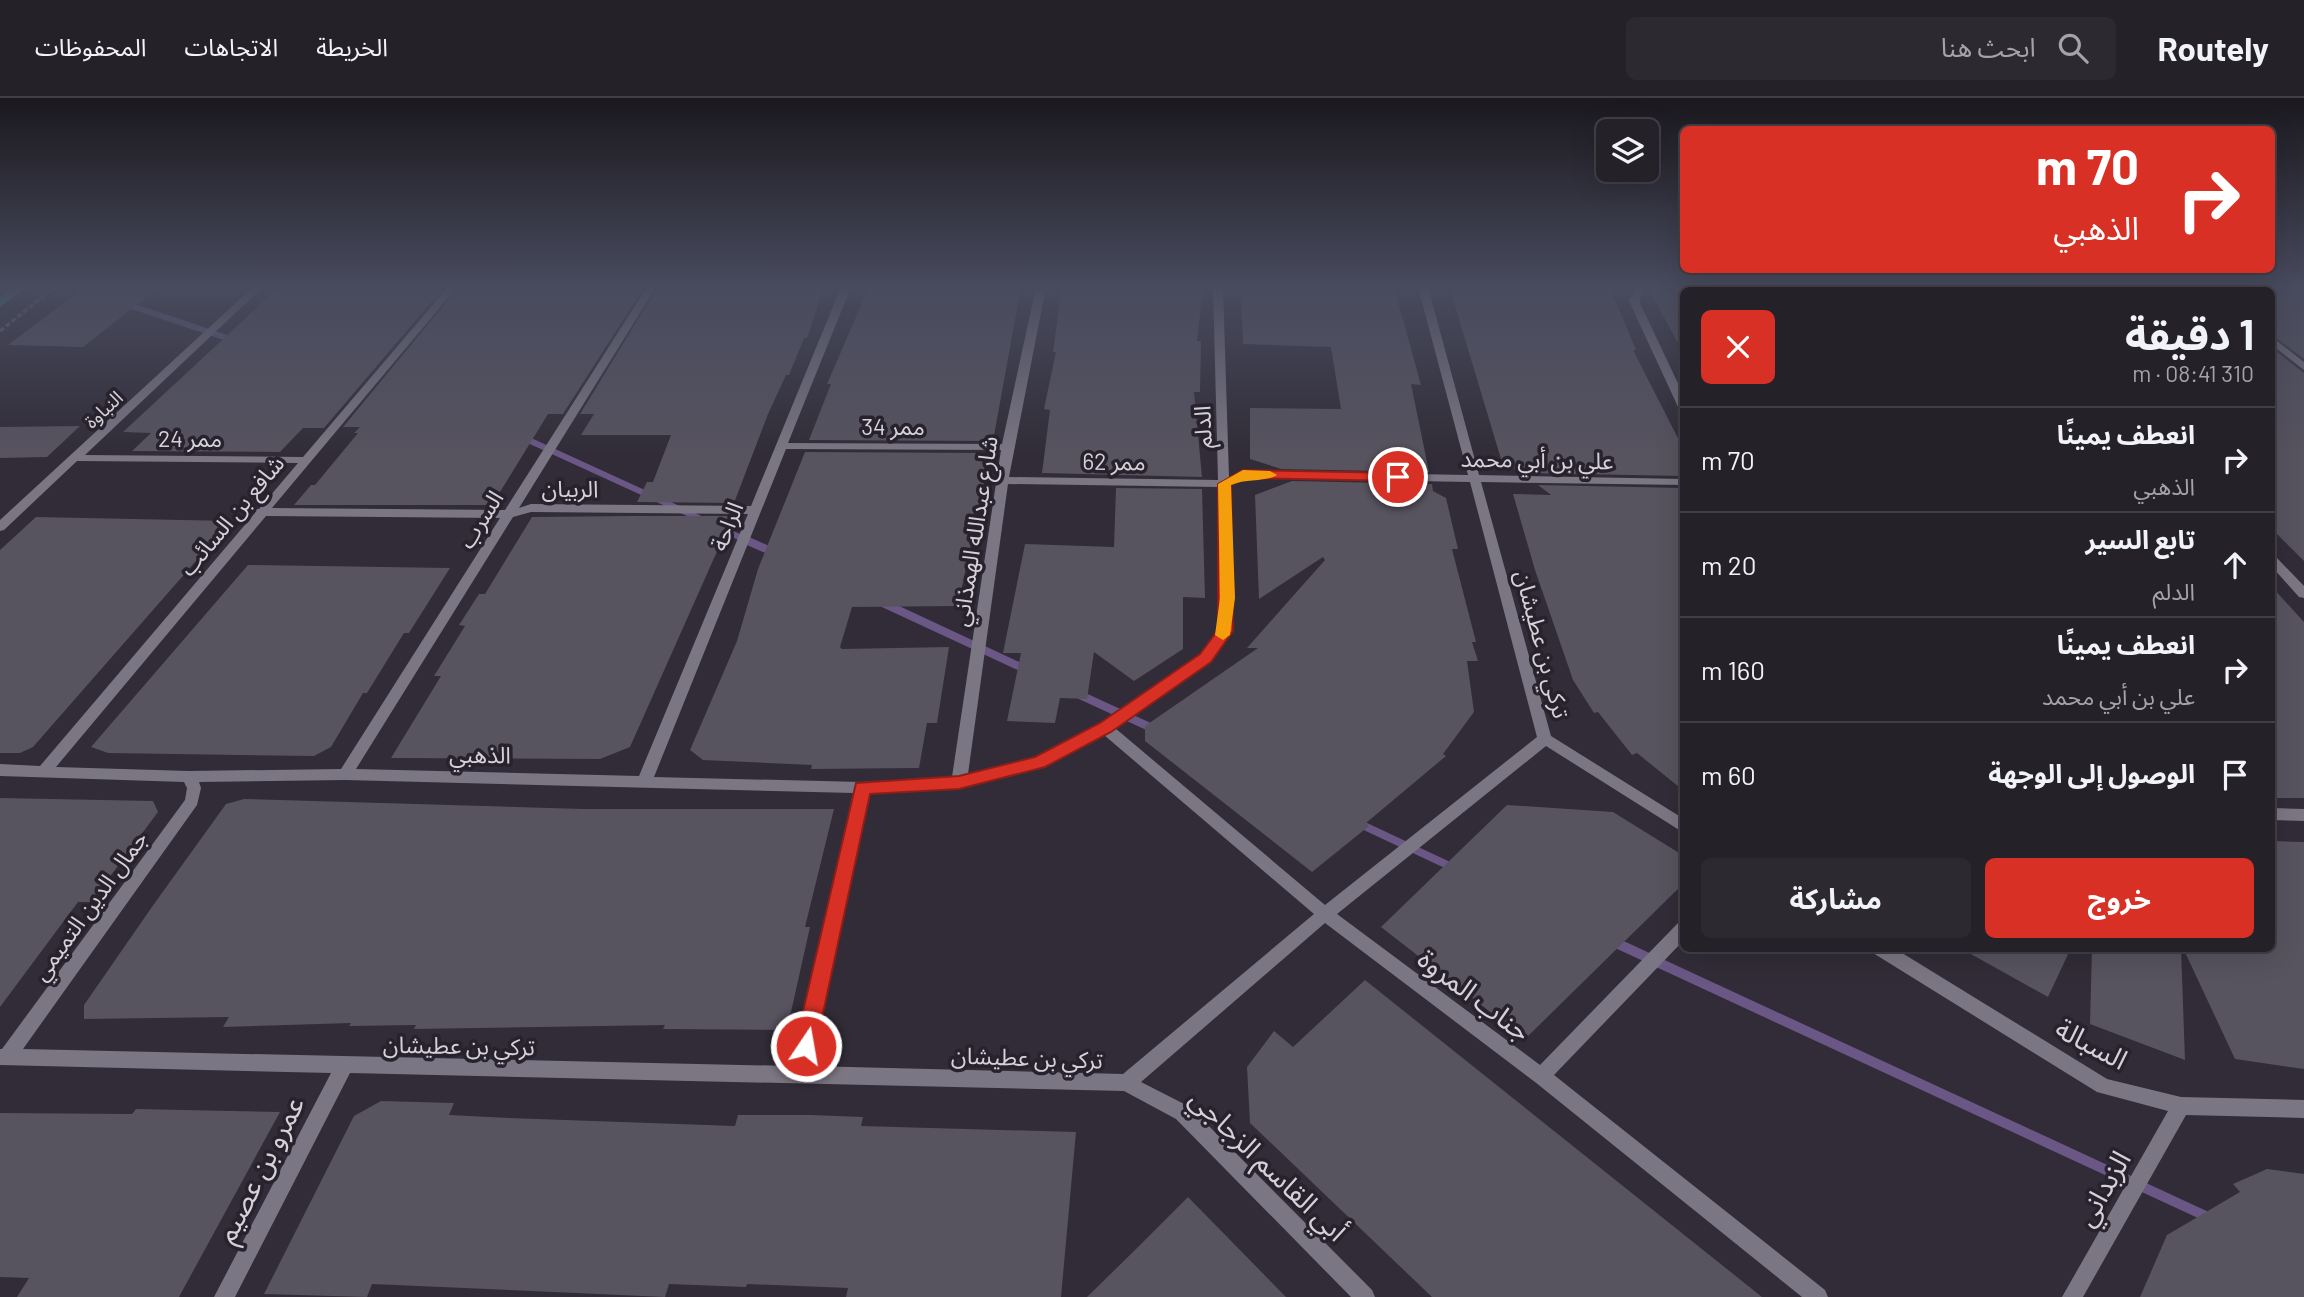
<!DOCTYPE html>
<html lang="ar">
<head>
<meta charset="utf-8">
<style>
	:root { --surface:#252129; --page:#2d2931; --text:#f1f3f6; --muted:#a3a3a8; --line:#423e46; --accent:#d93025 }
	body { margin:0; font-family:Barlow,"Noto Sans Arabic",sans-serif; background:var(--page); color:var(--text); direction:rtl; height:100vh; display:flex; flex-direction:column; font-size:26px; white-space:nowrap }
	* { box-sizing:border-box; margin:0 }
	p { font-size:23px; color:var(--muted) }
	.icon { flex:none; width:38px; height:38px; fill:none; stroke:currentColor; stroke-width:2; stroke-linecap:round; stroke-linejoin:round }
	.map { position:relative; flex:1; overflow:hidden; direction:ltr }
	.panel { position:absolute; left:1680px; top:189px; width:595px; height:665px; display:flex; flex-direction:column; background:var(--surface); border-radius:10px; box-shadow:0 7px 28px #0002,0 0 0 2px var(--line); direction:rtl }
	.panel>* { flex:none }
	.guide { position:absolute; left:1680px; top:28px; width:595px; height:147px; border-radius:10px; box-shadow:0 7px 28px #0002,0 0 0 2px var(--line); direction:rtl; background:#d93025; color:#fff; overflow:hidden }
	.buttons { position:absolute; left:1596px; top:21px; display:grid; gap:14px }
	.buttons a { display:grid; place-items:center; width:63px; height:63px; border-radius:10px; background:var(--surface); box-shadow:0 7px 28px #0002,0 0 0 2px var(--line); font-size:35px }
	.pin { position:absolute; display:grid; place-items:center; width:60px; height:60px; color:#fff; margin:-30px; border:4px solid #fff; border-radius:50%; box-shadow:0 2px 7px #0007 }
	.me { position:absolute; width:77px; margin:-38px; rotate:12deg; stroke-linejoin:round; filter:drop-shadow(0 0 5px #0008) }
	.turn { display:flex; align-items:center; gap:24px; height:147px; padding:0 21px; font-size:32px }
	.turn .icon { width:91px; height:91px; stroke-width:2.5 }
	.turn b { display:block; font-size:49px; line-height:60px }
	.round { display:grid; place-items:center; flex:none; width:74px; height:74px; border-radius:10px; background:var(--page) }
	.summary { display:flex; align-items:center; justify-content:space-between; height:119px; padding:0 21px }
	h1 { font-size:42px; font-weight:700; line-height:52px }
	.button { display:flex; gap:14px; margin-top:auto; padding:14px 21px }
	.button a { flex:1; height:80px; border-radius:10px; background:var(--accent); color:#fff; font-size:28px; font-weight:700; line-height:80px; text-align:center }
	.button a+a { background:var(--page); color:var(--text) }
	ul { padding:0; list-style:none }
	li { display:flex; align-items:center; gap:21px; height:105px; padding:0 21px; border-top:2px solid var(--line) }
	li div { flex:1 }
	li b { display:block; font-size:26px }
	li em { font-style:normal }
	header { display:flex; align-items:center; gap:42px; box-sizing:border-box; height:98px; padding:0 35px; background:var(--surface); border-bottom:2px solid var(--line) }
	header strong { font-size:33px }
	nav { display:flex; gap:38px; margin-inline-start:auto; font-size:24px }
	.search { width:490px; height:63px; background:var(--page); display:flex; align-items:center; gap:18px; box-sizing:border-box; padding:0 24px; border-radius:10px; color:var(--muted); font-size:26px }
	.map>svg:first-child { display:block }
	.lines { fill:none; stroke-linecap:round; stroke-linejoin:round }
	.stream-far2 { stroke:#6b5785; stroke-width:6 }
	.stream-far1 { stroke:#6b5785; stroke-width:8 }
	.stream { stroke:#6b5785; stroke-width:10 }
	.building { fill:#57535f }
	.path { stroke:#6b6770; stroke-width:3.5; stroke-dasharray:5 2.5; stroke-linecap:butt }
	.minor { fill:#7b7683; fill-rule:evenodd }
	.primary { fill:#32a880; fill-rule:evenodd }
	.route { fill:#d93025; stroke:#8d1f18; stroke-width:2 }
	.slow { fill:#f59e0b }
	.labels { text-anchor:middle; dominant-baseline:central; stroke-width:7; stroke-linejoin:round; paint-order:stroke }
	.far-street-label { font-size:19px; fill:#d4d1d8; stroke:#27222d }
	.street-label { font-size:23px; fill:#d4d1d8; stroke:#27222d }
	.near-street-label { font-size:28px; fill:#d4d1d8; stroke:#27222d }
</style>
</head>
<body>
<header>
<strong>Routely</strong>
<div class="search"><svg class="icon" aria-label="search" viewBox="0 0 24 24"><circle cx="10" cy="10" r="6"/><path d="M15 15l6 6"/></svg>ابحث هنا</div>
<nav><a>الخريطة</a><a>الاتجاهات</a><a>المحفوظات</a></nav>
</header>
<div class="map">
<svg width="2304" height="1199" viewBox="0 0 2304 1199">
	<rect width="100%" height="100%" fill="#312c37"/>
	<g class="lines">
		<!-- stream-far2 -->
		<path class="stream-far2" d="M126 206 233 242
			M524 340 703 422
			M718 429 752 445"/>
		<!-- stream-far1 -->
		<path class="stream-far1" d="M748 443 773 454
			M883 505 1027 572
			M1080 597 1154 631
			M1360 726 1456 771"/>
		<!-- stream -->
		<path class="stream" d="M1614 844 2212 1121"/>
	</g>
	<!-- building -->
	<path class="building" d="M85 189H159L83 249 8 247Z
		M279 189H444L324 330H303L280 354 132 353 151 335 123 334Z
		M459 189H644L563 316H548L492 407H294L311 387H315L358 335H354L360 329H343Z
		M658 189H824L807 240H804L789 277H786L768 316 734 405 637 404 647 384H653L671 337H581L594 316H580Z
		M869 189H1021L993 343 809 342 831 286H827Z
		M1062 189H1203L1197 243H1201L1200 294H1194L1202 379 1042 375 1050 312 1044 311 1056 254H1053Z
		M1241 189H1394L1421 287 1411 286 1429 374 1281 371 1250 361V310L1341 311 1331 249 1243 246Z
		M1516 189H1610L1636 252H1633L1684 352V378L1520 375 1501 361 1450 191 1516 192Z
		M1648 189H1684V256L1648 190Z
		M2272 189H2304V261L2272 237Z
		M2272 250 2304 275V463L2272 431Z
		M80 328 47 359 0 360V329Z
		M805 354 990 355 958 508 852 509 840 549 842 551 949 549 937 625H927L919 670 811 671 812 667 703 662 690 652 737 543 758 471Z
		M1292 383 1432 386 1433 393 1446 400 1458 451H1452L1476 544H1472L1478 563H1467L1474 614 1443 656 1446 658 1366 725 1369 728 1312 774 1145 643V628L1258 550H1247L1325 462 1323 459 1259 501 1255 397Z
		M1538 387 1684 390V693L1637 655 1632 657 1598 614 1594 615 1573 582 1535 472 1513 396 1551 397Z
		M1116 390 1202 391 1205 500 1183 499V551L1134 583 1094 554 1087 601 1060 600 1055 625 1007 623 1021 555H1003L1025 446 1114 449Z
		M631 418H729L727 422H731L630 649 600 661 391 660 441 578H434L465 528 459 527 479 496H485L532 419Z
		M36 419 231 423 33 649 20 655H0V452Z
		M248 467 450 470 409 535H404L367 595H363L331 649 314 658 108 655 91 649Z
		M2272 489 2304 524V700H2272Z
		M0 700 153 703 158 714 91 804H78L0 909Z
		M244 701 583 711H834L805 829H810L787 932 663 931 665 927 414 931 416 927 349 928 351 925 223 929 229 919 84 921V907L154 806 226 706Z
		M1507 707 1613 714 1684 758V785L1525 941 1381 829Z
		M2272 743 2304 744V971L2235 961 2183 850H2272Z
		M1960 850H2071L2048 899Z
		M2092 850H2181L2185 962 2090 926Z
		M1365 882 1762 1199H1432L1250 1025 1247 969 1274 933 1293 949Z
		M381 1003 454 1005 449 1017 509 1020 735 1028 738 1017H811L863 1019 861 1028 1076 1034 1061 1199H846L848 1190 747 1186 746 1189 669 1186 665 1199 372 1186 367 1199 264 1196 354 1018Z
		M136 1011 280 1014 179 1199H17L29 1180 0 1179V1015L132 1016Z
		M2267 1071 2304 1076V1199H2140L2167 1137 2240 1094 2233 1086Z
		M1188 1099 1286 1199H1087L1134 1153Z"/>
	<g class="lines">
		<!-- path -->
		<path class="path" d="M0 233 55 189"/>
		<!-- minor -->
		<path class="minor" d="M253 189H263L85 357 303 359 448 189H457L272 410 505 412 647 189H656L519 410 531 406 751 408 841 189H851L788 345 1002 346 1036 189H1046L1009 379 1218 382 1213 189H1223L1229 379 1243 373 1468 377 1418 189H1428L1479 377 1684 381V387L1481 384 1551 638 1684 721V735L1546 648 1337 816 1540 967 1678 825 1684 823V842L1554 977 1825 1192 1828 1199H1802L1535 984 1325 825 1141 984 1190 1009 1372 1192 1375 1199H1351L1176 1021 1124 993 350 975 235 1199H214L331 975 0 967V951H2L185 702 187 690 184 684 0 678V666L40 668 255 415 256 411H259L298 365 77 363 4 432 0 433V422ZM786 351 1001 352 952 679 862 684 654 679ZM1245 380 1470 384 1537 639 1325 807 1115 630 1211 563 1232 533 1233 500 1230 388ZM1008 386 1218 389 1221 500 1218 533 1201 557 1100 626 1035 660 968 676ZM531 414 748 416 639 678 356 671 513 419ZM266 418 500 420 341 671 189 673 56 669ZM1104 637 1314 816 1123 976 810 968 868 695 959 690 1044 668ZM345 682 853 695 792 968 23 951 197 707 201 690 199 684Z
			M1637 189H1646L1639 203 1684 298V314L1679 311 1629 203Z
			M1818 189H1827L1829 192H1820Z
			M2013 189H2023L2025 192H2015Z
			M2204 189H2215L2217 192H2207Z
			M2272 239 2304 264V272L2272 247Z
			M2272 458 2276 459 2304 488V500L2299 499 2272 469Z
			M2272 710 2304 711V723L2272 722Z
			M1871 850H1894L2107 981 2181 999 2304 1002V1020L2186 1017 2083 1199H2062L2168 1013 2097 994 1873 855Z"/>
		<!-- primary -->
		<path class="primary" d="M12 189H26L0 209V199Z"/>
	</g>
	<!-- sky -->
	<linearGradient id="sky" x2="0" y2="1"><stop stop-color="#1b181e"/><stop offset="0.53" stop-color="#484b5e"/><stop offset="1" stop-color="#484b5e" stop-opacity="0"/></linearGradient>
	<rect width="2304" height="357" fill="url(#sky)"/>
	<!-- route -->
	<path class="route" d="M1243 372 1398 375 1405 379 1398 383 1245 380 1231 387 1233 533 1211 564 1111 634 1045 669 959 691 870 696 816 948 813 955 806 958 798 955 795 948 856 685 959 678 1035 659 1100 625 1200 556 1218 532V386Z"/>
	<!-- slow -->
	<path class="slow" d="M1243 372 1270 373 1277 377C1267 384 1247 380 1231 387L1235 500 1230 537 1223 542 1215 537 1220 500 1218 386Z"/>
	<g class="labels">
		<!-- far-street labels -->
		<g class="far-street-label">
			<text transform="translate(103 311) rotate(-43)">النباوة</text>
		</g>
		<!-- street labels -->
		<g class="street-label">
			<text x="893" y="328">ممر 34</text>
			<text transform="translate(1202 329) rotate(-92)">الدلم</text>
			<text x="190" y="340">ممر 24</text>
			<text transform="translate(1537 361) rotate(1)">علي بن أبي محمد</text>
			<text transform="translate(1114 363) rotate(1)">ممر 62</text>
			<text x="570" y="390">الربيان</text>
			<text transform="translate(231 417) rotate(-50)">شافع بن السائب</text>
			<text transform="translate(480 421) rotate(-58)">السرب</text>
			<text transform="translate(726 428) rotate(-68)">الراحة</text>
			<text transform="translate(974 433) rotate(-81)">شارع عبدالله الهمذاني</text>
			<text transform="translate(1543 546) rotate(75)">تركي بن عطيشان</text>
			<text transform="translate(480 656) rotate(1)">الذهبي</text>
			<text transform="translate(89 807) rotate(-54)">جمال الدين التميمي</text>
			<text transform="translate(459 947) rotate(1)">تركي بن عطيشان</text>
			<text transform="translate(1027 959) rotate(2)">تركي بن عطيشان</text>
		</g>
		<!-- near-street labels -->
		<g class="near-street-label">
			<text transform="translate(1475 896) rotate(37)">جناب المروة</text>
			<text transform="translate(2092 945) rotate(28)">السبالة</text>
			<text transform="translate(1269 1066) rotate(44)">أبي القاسم الزجاجي</text>
			<text transform="translate(259 1071) rotate(-63)">عمرو بن عصيم</text>
			<text transform="translate(2102 1090) rotate(-60)">الزبداني</text>
		</g>
	</g>
</svg>
<div class="buttons">
<a><svg class="icon" aria-label="layers" viewBox="0 0 24 24"><path d="M12 4l9 5-9 5-9-5zM3 14l9 5 9-5"/></svg></a>
</div>
<div class="pin" style="left:1398px;top:379px;background:#d93025"><svg class="icon" aria-label="arrive" viewBox="0 0 24 24"><path d="M6 21V4h12l-3 4 3 4H6"/></svg></div>
<svg class="me" style="left:806px;top:948px" viewBox="-20 -20 40 40"><circle r="17" fill="#d93025" stroke="#fff" stroke-width="3"/><path d="M0-11L8 9 0 5-8 9z" fill="#fff"/></svg>
<div class="guide">
<div class="turn"><svg class="icon" aria-label="right" viewBox="0 0 24 24"><path d="M7 20v-9h11M14 6l5 5-5 5"/></svg><div><b>70 m</b>الذهبي</div></div>
</div>
<section class="panel">
<div class="summary"><div><h1>1 دقيقة</h1><p>310 m · 08:41</p></div><a class="round" style="background:#d93025;color:#fff"><svg class="icon" aria-label="close" viewBox="0 0 24 24"><path d="M6 6l12 12M18 6L6 18"/></svg></a></div>
<ul>
<li><svg class="icon" aria-label="right" viewBox="0 0 24 24"><path d="M7 20v-9h11M14 6l5 5-5 5"/></svg><div><b>انعطف يمينًا</b><p>الذهبي</p></div><em>70 m</em></li>
<li><svg class="icon" aria-label="ahead" viewBox="0 0 24 24"><path d="M12 20V5M6 11l6-6 6 6"/></svg><div><b>تابع السير</b><p>الدلم</p></div><em>20 m</em></li>
<li><svg class="icon" aria-label="right" viewBox="0 0 24 24"><path d="M7 20v-9h11M14 6l5 5-5 5"/></svg><div><b>انعطف يمينًا</b><p>علي بن أبي محمد</p></div><em>160 m</em></li>
<li><svg class="icon" aria-label="arrive" viewBox="0 0 24 24"><path d="M6 21V4h12l-3 4 3 4H6"/></svg><div><b>الوصول إلى الوجهة</b></div><em>60 m</em></li>
</ul>
<div class="button"><a>خروج</a><a>مشاركة</a></div>
</section>
</div>
</body>
</html>
